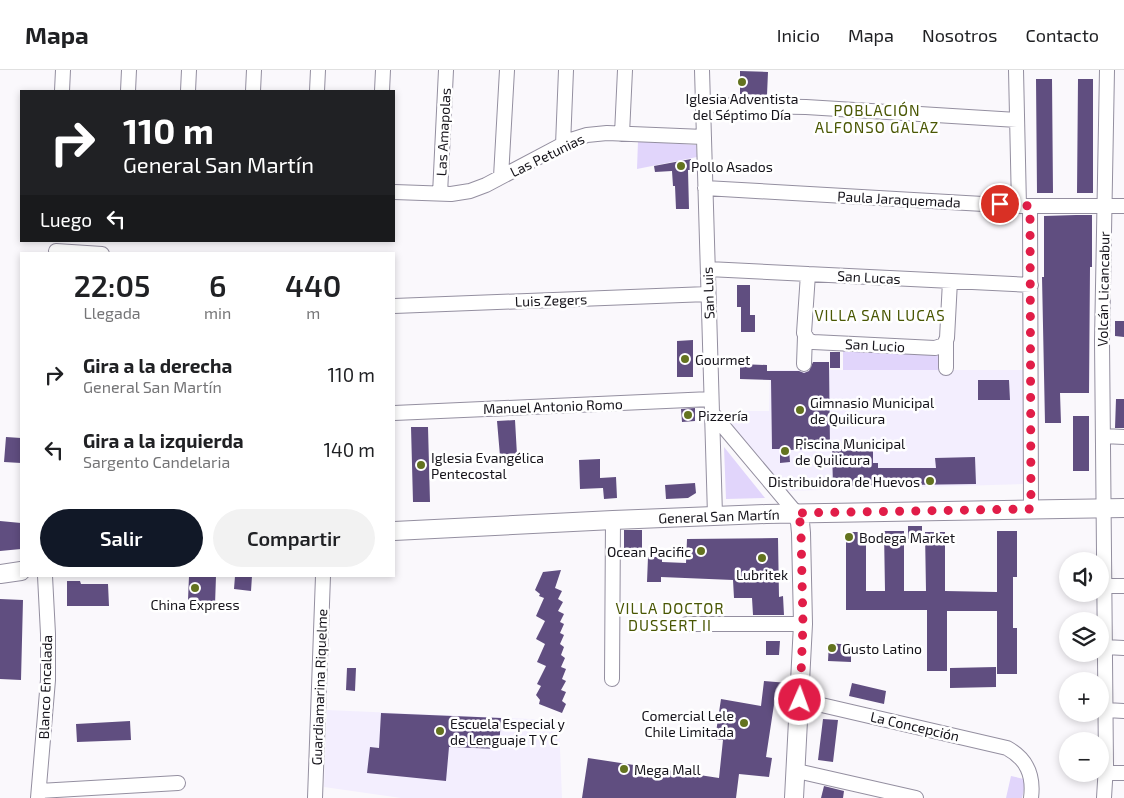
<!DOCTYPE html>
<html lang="es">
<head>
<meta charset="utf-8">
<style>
	:root { --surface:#fff; --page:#f2f2f2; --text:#202124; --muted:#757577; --line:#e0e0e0; --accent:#111827 }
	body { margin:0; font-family:"Exo 2",sans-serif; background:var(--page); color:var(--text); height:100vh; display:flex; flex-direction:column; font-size:19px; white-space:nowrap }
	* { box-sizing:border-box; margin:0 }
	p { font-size:16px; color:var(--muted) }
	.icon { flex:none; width:28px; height:28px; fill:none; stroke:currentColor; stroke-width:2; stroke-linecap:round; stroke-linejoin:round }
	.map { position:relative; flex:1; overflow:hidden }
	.side { position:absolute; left:20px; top:182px; width:375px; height:325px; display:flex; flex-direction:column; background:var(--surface); border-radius:0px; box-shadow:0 2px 8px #0003 }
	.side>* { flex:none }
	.hud { position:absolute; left:20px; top:20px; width:375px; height:152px; border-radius:0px; box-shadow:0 2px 8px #0003; background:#202124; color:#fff; overflow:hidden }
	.fabs { position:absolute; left:1059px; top:482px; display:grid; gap:10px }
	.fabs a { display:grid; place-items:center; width:50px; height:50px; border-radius:50%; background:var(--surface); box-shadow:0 2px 8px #0003; font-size:25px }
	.pin { position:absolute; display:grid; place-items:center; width:42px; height:42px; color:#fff; margin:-21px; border:2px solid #fff; border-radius:50%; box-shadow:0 1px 5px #0007 }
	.me { position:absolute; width:55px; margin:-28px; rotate:2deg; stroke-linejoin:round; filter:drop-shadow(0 0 4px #0008) }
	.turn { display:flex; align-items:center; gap:18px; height:105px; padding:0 20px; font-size:22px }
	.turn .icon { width:65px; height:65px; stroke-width:2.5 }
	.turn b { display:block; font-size:35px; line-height:42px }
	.then { display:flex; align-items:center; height:48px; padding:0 20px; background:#0003; gap:10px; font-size:19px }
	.eta { display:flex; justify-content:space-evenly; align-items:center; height:85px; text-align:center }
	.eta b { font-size:30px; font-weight:600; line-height:35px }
	.action { display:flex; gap:10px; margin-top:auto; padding:10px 20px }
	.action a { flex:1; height:58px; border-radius:30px; background:var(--accent); color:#fff; font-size:20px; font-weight:600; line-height:58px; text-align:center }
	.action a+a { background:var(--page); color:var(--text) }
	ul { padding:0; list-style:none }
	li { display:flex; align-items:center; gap:15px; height:75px; padding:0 20px }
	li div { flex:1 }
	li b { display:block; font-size:19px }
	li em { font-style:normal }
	header { display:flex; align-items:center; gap:30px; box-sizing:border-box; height:70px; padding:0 25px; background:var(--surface); border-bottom:1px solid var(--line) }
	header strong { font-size:24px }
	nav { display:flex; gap:28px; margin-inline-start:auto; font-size:18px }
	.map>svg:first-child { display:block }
	.built { fill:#f3eefe }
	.green { fill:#e1d5fb }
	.building { fill:#604e80 }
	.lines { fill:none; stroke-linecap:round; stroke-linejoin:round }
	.minor-casing { stroke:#948fa0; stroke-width:16 }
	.major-casing { stroke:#948fa0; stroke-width:20 }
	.minor { stroke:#fff; stroke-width:14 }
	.major { stroke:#fff; stroke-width:18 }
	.route { stroke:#e11d48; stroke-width:9; stroke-dasharray:0 16.2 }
	.poi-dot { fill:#63731f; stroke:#fff; stroke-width:2 }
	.labels { text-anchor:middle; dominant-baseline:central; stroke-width:5; stroke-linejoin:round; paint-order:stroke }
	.poi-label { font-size:14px; fill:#15131a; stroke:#fff; text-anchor:start }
	.street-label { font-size:14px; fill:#15131a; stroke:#fff }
	.neighbourhood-label { font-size:15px; letter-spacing:1px; fill:#4a5704; stroke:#fff }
</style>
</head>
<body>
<header>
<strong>Mapa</strong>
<nav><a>Inicio</a><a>Mapa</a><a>Nosotros</a><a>Contacto</a></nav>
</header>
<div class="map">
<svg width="1124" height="728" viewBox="0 0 1124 728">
	<rect width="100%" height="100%" fill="#faf8fc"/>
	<!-- built -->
	<path class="built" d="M770 300H1024L1023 414 785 421 730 354V341H769Z
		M327 640 531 649 559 653 562 728H401L324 717Z"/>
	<!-- green -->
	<path class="green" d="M638 71 696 75 697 87 637 99Z
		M843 277 940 281 943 300H843Z
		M724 377 765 428 726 429Z
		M1011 706 1024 709 1026 711 1022 728H1006Z"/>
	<!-- building -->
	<path class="building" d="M740 1 768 2 767 25 740 24Z
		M1036 9H1052L1053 123H1037Z
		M1078 9H1093V123H1077Z
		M691 89V100H688L689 139H676L675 116H673L672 101 655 102 654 96Z
		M1076 145H1092V197H1090L1089 323H1060L1061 353H1045L1042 207H1044V146Z
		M737 215H750V245H755V262H741V237H737Z
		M1115 251H1124V267L1115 266Z
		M693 270V307H677V271Z
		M830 282H840V298H830Z
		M813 292H829L830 378 789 380 790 392 780 393V379H772L771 310 740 309V294L767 295V301H799L804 303 809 301Z
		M978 310H1009L1010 330H978Z
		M1116 329H1124V358H1115Z
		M695 338V351L682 352 681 339Z
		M1073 346H1089V401H1073Z
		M515 350 517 385 500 386 497 351Z
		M411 357H428L430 432H413Z
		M6 367 21 368V393L4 392Z
		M832 379H873V393H878V398H936L935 388 975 387 976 414 833 416Z
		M600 389V408L616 407 617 428 604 429 603 418 580 419 579 390Z
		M695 413 696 423 688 428 666 429 665 415Z
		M0 451 21 453V479L0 481Z
		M908 456H922V469H908Z
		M624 460H642V479H624Z
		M884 461H904V521H926L925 462H945V521L997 522V461H1017V507H1013V558H1017V604H997V541H947V601H927V540H846V462H866V521H885Z
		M778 468 779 527 783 526 784 545H753L752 528H734L733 510 661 507V512H647L648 487H662V492L686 493 687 469Z
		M561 500 555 518 562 521 558 529 563 532 558 541 564 544 560 552 564 554 560 563 564 565 560 574 564 577 561 585 565 588 561 597 566 599 562 609 566 611 561 620 566 622 562 631 566 634 562 643 539 634 540 630 536 625 541 616 537 614 546 596 537 592 545 574 536 569 545 551 536 546 544 528 539 526 540 524 535 520 543 502Z
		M189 506H216L215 535 201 534 202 531 188 530Z
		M235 506H252L251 521 234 519Z
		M67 511H80L81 514H108L109 536H67Z
		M0 529 23 530 21 610 0 609Z
		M766 571H780L779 585H766Z
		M829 573 851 575V592L828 591Z
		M996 597V617L950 618V598Z
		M347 598H356L355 621 346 620Z
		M764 611 788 613 786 629 775 628 766 687 772 688 769 707 739 704 736 728H582L588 688 719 708 723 670 715 669 721 629 761 636Z
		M852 613 886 621 884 634 849 626Z
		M381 643 501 648 499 679 449 677 446 711 367 703 370 677 379 678Z
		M823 649 838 650 833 692 818 690Z
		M130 651 131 670 77 672 76 654Z
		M824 716 844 721 843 728H821Z"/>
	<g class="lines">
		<!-- minor casing -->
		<g class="minor-casing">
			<path id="minor" d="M702 0 715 445
				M1016 0 1019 136
				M62 21 63 0
				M128 21 129 0
				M188 21 189 0
				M253 21 254 0
				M317 21 318 0
				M382 21 383 0
				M703 35 806 37 1017 50
				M622 64 625 0
				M563 75 566 0
				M501 107 507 0
				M705 118 1019 136H1124
				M394 122 451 124 470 121 486 115 571 70 587 65 607 63 704 67
				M440 124 446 0
				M1030 136 1031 439
				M56 181 102 184
				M708 199 1031 215
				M808 204 804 263 808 270 813 272 935 278 944 275 947 268 950 211
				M394 236 708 224
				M804 294 805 266
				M946 298V272
				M394 343 711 329
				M712 343 796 443
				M1103 366 1124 367
				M1104 516H1124
				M687 554H803
				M1105 577 1124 578
				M612 609 613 450
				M800 630 1007 678C1027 689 1034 705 1031 728
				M1106 640 1124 641
				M797 701 916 728
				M1106 703H1124
				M39 721 178 713
				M38 728 48 610V564L45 506
				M315 728 323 506
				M1104 728 1106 695 1102 271 1107 0"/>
		</g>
		<!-- major casing -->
		<g class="major-casing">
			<path id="major" d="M394 461 613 450 766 444 1124 438
				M0 504 21 501
				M794 728 803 554 801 463 800 452 796 443"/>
		</g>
		<!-- minor -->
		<use href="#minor" class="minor"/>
		<!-- major -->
		<use href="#major" class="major"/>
	</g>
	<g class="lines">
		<!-- route -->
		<path class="route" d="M800 630 803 554 801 463 800 452 796 443 1031 439 1030 136 1000 134"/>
	</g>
	<!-- markers -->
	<g class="poi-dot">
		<circle cx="742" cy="12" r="5"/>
		<circle cx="681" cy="96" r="5"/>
		<circle cx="685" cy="289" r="5"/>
		<circle cx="800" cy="340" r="5"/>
		<circle cx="688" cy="345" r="5"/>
		<circle cx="785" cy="381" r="5"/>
		<circle cx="421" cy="395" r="5"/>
		<circle cx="930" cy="411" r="5"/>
		<circle cx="849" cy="467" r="5"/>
		<circle cx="701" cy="481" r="5"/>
		<circle cx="762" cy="488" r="5"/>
		<circle cx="195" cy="518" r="5"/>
		<circle cx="832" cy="578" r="5"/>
		<circle cx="744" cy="653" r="5"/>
		<circle cx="440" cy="661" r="5"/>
		<circle cx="624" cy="699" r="5"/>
	</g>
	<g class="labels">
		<!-- poi labels -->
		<g class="poi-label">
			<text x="742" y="28" text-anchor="middle">Iglesia Adventista<tspan x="742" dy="16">del Séptimo Día</tspan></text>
			<text x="691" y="96">Pollo Asados</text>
			<text x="695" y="289">Gourmet</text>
			<text x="810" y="332">Gimnasio Municipal<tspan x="810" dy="16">de Quilicura</tspan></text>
			<text x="698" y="345">Pizzería</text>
			<text x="795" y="373">Piscina Municipal<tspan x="795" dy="16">de Quilicura</tspan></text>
			<text x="431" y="387">Iglesia Evangélica<tspan x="431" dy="16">Pentecostal</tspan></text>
			<text x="920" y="411" text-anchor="end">Distribuidora de Huevos</text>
			<text x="859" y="467">Bodega Market</text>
			<text x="691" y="481" text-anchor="end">Ocean Pacific</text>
			<text x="762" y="504" text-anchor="middle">Lubritek</text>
			<text x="195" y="534" text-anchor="middle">China Express</text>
			<text x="842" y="578">Gusto Latino</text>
			<text x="734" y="645" text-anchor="end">Comercial Lele<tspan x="734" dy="16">Chile Limitada</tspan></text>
			<text x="450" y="653">Escuela Especial y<tspan x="450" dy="16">de Lenguaje T Y C</tspan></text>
			<text x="634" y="699">Mega Mall</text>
		</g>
		<!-- street labels -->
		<g class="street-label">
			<text transform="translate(443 62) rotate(-87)">Las Amapolas</text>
			<text transform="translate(547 85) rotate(-26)">Las Petunias</text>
			<text transform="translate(899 129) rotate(3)">Paula Jaraquemada</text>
			<text transform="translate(869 207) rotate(3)">San Lucas</text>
			<text transform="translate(1103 219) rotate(-89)">Volcán Licancabur</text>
			<text transform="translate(708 223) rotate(-92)">San Luis</text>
			<text transform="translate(551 230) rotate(-2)">Luis Zegers</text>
			<text transform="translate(875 275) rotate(3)">San Lucio</text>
			<text transform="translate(553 336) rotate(-2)">Manuel Antonio Romo</text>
			<text transform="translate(719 446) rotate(-2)">General San Martín</text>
			<text transform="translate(45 617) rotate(-88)">Blanco Encalada</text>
			<text transform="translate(319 617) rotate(-88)">Guardiamarina Riquelme</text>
			<text transform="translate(915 656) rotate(13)">La Concepción</text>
		</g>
		<!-- neighbourhood labels -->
		<g class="neighbourhood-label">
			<text x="877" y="40">POBLACIÓN<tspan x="877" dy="17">ALFONSO GALAZ</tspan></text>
			<text x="880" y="245">VILLA SAN LUCAS</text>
			<text x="670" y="538">VILLA DOCTOR<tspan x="670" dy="17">DUSSERT II</tspan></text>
		</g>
	</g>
</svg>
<div class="fabs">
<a><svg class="icon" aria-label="sound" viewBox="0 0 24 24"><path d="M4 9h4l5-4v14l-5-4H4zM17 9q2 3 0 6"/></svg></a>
<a><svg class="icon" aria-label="layers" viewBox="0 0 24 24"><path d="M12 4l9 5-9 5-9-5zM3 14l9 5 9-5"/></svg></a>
<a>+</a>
<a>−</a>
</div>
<div class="pin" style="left:1000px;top:134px;background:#d93025"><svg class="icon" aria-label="arrive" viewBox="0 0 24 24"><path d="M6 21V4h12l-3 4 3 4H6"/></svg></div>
<svg class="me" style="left:800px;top:630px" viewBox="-20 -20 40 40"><circle r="17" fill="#e11d48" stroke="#fff" stroke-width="3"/><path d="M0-11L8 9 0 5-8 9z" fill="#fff"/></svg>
<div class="hud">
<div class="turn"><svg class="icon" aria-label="right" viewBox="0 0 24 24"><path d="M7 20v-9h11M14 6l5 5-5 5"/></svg><div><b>110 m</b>General San Martín</div></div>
<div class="then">Luego<svg class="icon" aria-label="left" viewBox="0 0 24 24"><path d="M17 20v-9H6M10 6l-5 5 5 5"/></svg></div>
</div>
<section class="side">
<div class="eta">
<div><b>22:05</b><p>Llegada</p></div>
<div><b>6</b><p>min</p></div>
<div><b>440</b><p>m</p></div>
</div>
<ul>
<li><svg class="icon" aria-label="right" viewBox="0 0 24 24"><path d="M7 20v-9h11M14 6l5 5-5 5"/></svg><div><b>Gira a la derecha</b><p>General San Martín</p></div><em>110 m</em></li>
<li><svg class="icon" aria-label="left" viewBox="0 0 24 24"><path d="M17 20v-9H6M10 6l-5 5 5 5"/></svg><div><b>Gira a la izquierda</b><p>Sargento Candelaria</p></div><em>140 m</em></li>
</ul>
<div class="action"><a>Salir</a><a>Compartir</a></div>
</section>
</div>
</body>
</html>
